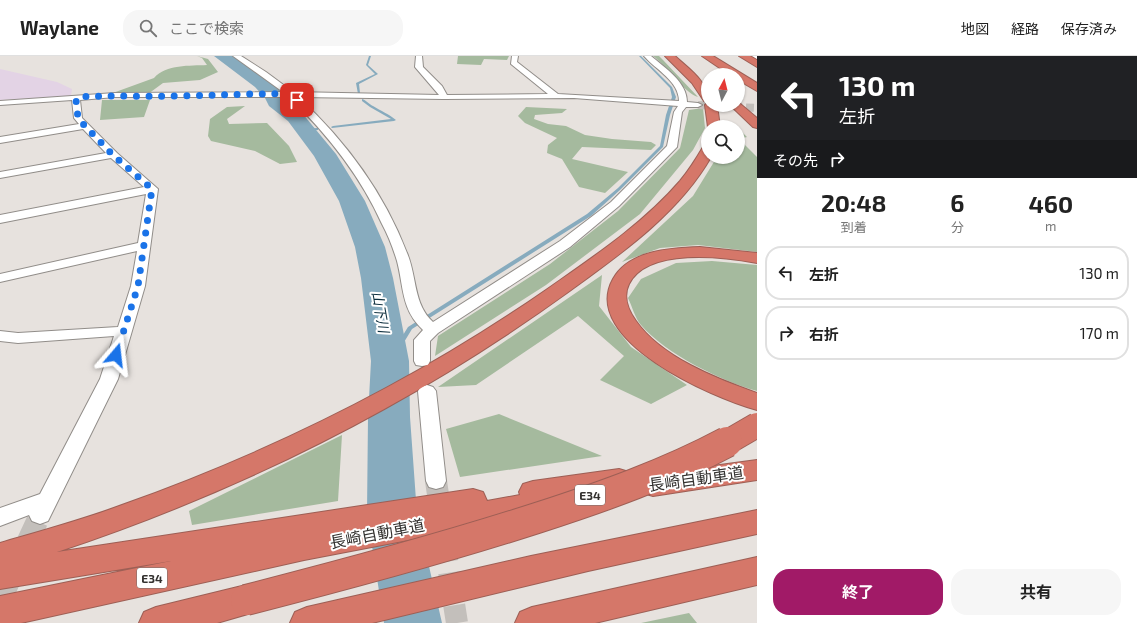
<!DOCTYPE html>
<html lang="ja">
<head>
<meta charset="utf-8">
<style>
	:root { --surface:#fff; --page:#f6f6f6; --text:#222; --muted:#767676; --line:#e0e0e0; --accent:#a11a67 }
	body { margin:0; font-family:"Exo 2","Noto Sans JP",sans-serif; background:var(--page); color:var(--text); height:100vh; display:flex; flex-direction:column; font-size:15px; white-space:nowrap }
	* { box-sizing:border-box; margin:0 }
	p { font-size:13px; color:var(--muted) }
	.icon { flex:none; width:22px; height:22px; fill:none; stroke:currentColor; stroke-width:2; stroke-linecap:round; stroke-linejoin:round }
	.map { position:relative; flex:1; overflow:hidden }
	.side { display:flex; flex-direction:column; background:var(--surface); width:380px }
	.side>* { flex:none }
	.hud { background:#202124; color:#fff; overflow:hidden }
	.needle { width:26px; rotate:7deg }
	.tools { position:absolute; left:701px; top:12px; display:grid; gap:8px }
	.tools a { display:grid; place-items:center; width:44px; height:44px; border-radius:50%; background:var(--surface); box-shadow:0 1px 3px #0004; font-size:20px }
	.pin { position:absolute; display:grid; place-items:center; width:34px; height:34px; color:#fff; margin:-17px; border-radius:8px; box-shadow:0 2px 6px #0006 }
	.me { position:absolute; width:44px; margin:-22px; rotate:17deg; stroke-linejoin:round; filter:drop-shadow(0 0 3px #0008) }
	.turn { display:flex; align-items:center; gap:14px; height:84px; padding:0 16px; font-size:18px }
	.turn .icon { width:52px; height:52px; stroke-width:2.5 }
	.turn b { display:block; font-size:28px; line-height:34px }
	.then { display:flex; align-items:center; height:38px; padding:0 16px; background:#0003; gap:8px; font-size:15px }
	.eta { display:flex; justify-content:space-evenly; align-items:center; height:68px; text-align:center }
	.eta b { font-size:24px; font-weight:700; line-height:28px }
	.action { display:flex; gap:8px; margin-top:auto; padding:8px 16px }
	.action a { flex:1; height:46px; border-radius:16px; background:var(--accent); color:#fff; font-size:16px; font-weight:700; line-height:46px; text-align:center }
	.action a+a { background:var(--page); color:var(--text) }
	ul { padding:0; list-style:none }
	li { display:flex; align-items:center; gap:12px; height:54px; margin:0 8px 6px; padding:0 8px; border:2px solid var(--line); border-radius:16px }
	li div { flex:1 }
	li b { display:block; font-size:15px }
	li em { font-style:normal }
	header { display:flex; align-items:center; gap:24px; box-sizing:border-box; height:56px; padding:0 20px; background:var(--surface); border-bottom:1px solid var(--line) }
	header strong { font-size:19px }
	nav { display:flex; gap:22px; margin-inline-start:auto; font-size:14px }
	.search { width:280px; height:36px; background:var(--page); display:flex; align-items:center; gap:10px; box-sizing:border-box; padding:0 14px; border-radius:16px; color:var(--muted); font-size:15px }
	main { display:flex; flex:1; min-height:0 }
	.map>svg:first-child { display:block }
	.commercial { fill:#e3d3e5 }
	.green { fill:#a5ba9e }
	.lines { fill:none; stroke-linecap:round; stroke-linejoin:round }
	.stream { fill:#87abbe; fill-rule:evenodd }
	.river { fill:#87abbe; fill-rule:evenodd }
	.minor-tunnel-far1 { stroke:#c3bfbb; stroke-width:8; stroke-dasharray:8 4; stroke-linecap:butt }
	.minor-tunnel { stroke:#c3bfbb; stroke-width:22; stroke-dasharray:22 11; stroke-linecap:butt }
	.minor-casing { stroke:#918d89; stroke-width:2 }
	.motorway-casing { stroke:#9d5f55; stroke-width:2 }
	.minor { fill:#fff; fill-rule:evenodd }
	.motorway { fill:#d57769; fill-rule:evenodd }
	.motorway-bridge-far1-casing { stroke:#9d5f55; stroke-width:26; stroke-linecap:butt }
	.motorway-bridge-casing { stroke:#9d5f55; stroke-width:32; stroke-linecap:butt }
	.motorway-bridge-far1 { stroke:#d57769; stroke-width:24 }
	.motorway-bridge { stroke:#d57769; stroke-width:30 }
	.route { stroke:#1a73e8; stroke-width:7; stroke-dasharray:0 12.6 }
	.labels { text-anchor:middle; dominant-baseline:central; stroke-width:4; stroke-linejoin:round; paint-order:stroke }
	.shield { fill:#fff; stroke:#71706e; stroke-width:1 }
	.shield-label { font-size:12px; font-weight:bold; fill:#343230 }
	.water-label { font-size:14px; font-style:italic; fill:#0f303f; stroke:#fff }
	.near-street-label { font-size:16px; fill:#343230; stroke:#fff }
</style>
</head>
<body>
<header>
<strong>Waylane</strong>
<div class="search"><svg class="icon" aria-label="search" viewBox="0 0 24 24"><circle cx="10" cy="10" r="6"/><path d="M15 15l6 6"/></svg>ここで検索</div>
<nav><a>地図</a><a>経路</a><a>保存済み</a></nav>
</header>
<main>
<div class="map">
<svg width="757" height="567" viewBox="0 0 757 567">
	<rect width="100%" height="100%" fill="#e7e2de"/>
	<!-- commercial -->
	<path class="commercial" d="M0 13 57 26 72 33 71 40 0 44Z"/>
	<!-- green -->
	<path class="green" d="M197 0 208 3 218 16 200 24 163 27 148 38H110L154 22C166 8 190 10 207 9L202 2Z
		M458 0H509L507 4 484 3 481 9 457 8Z
		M653 0H659L663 4 698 41C684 37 667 10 653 0Z
		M102 44H150L144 61 100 64Z
		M245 50 227 63 229 68 267 67 289 90 297 106 280 108 255 95 211 85 208 80 210 63 227 51Z
		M526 51 567 53 562 57 535 59 534 63 548 68 566 70 585 79 612 83 651 86 656 89 651 94 582 91 572 103 628 116 605 137 579 131 562 103 547 97 548 89 557 82 525 67 518 60Z
		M703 52 705 72 693 94 640 158 546 229 435 300 438 280 550 208 618 155 680 92 689 54Z
		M738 72 747 81 739 83 757 101V196L698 189 660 192 622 206 693 140 717 101H738Z
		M712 205 757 209V335C721 325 666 298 641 269 635 262 632 250 628 242L641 223 676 207Z
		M602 219 599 250 631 291 687 329 651 348 600 324 624 300 578 260 476 329 438 331Z
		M499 358 602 400 460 421 446 373Z
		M342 379 338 445 192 469 189 455Z
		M689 557 697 567H641Z"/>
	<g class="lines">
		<!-- stream -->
		<path class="stream" d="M369 0H371L368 9 378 18 359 28 360 37 358 38 356 27 375 18 366 9Z
			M639 0H641L672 31 676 41 670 59 663 91 620 134 591 160 412 273 392 306H388L387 305 408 271 587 158 618 132 660 90 666 59 672 41 670 32Z
			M362 43C366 44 369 48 373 50 381 55 389 58 396 64L394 65 332 72 331 71 333 70 391 63 370 51 362 45Z
			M317 72H318V74L305 75 303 74 305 73Z"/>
		<!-- river -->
		<path class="river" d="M214 0H232L267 23 281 36 284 43 302 57 336 98 365 145 385 191 393 222 409 305 410 361 417 458 442 567H384L367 458 368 361 371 305 361 222 355 191 339 145 314 100 288 65 269 50 265 42 255 31Z"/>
		<!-- minor-tunnel-far1 -->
		<path class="minor-tunnel-far1" d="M698 49 757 52"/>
		<!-- minor-tunnel -->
		<path class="minor-tunnel" d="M436 425 441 459
			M444 484 457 567
			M0 545 40 459"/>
		<!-- minor casing -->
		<g class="minor-casing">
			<path id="minor" d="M233 0H241L266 16 293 36 439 39 415 11 416 0H422L423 11 442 30 447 39 548 38 511 8 512 0H518L517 6 558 38 679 45C679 25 656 14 644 0H651C665 12 687 26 687 46L698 47 702 49 698 51H686L682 56 677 91 619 150 570 191 438 277 430 285V305L428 309 422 310 416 309 414 305V284L423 274C401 253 404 232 397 205 393 192 388 179 382 168 360 119 327 78 289 41H115L80 44 82 62 117 97 158 133 145 230 118 323 48 465 40 468 32 465 29 459 0 470V452L40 438 100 323 114 280 18 287 0 285V275L18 277 118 271 131 230 137 195 0 226V218L138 187 146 138 0 167V159L144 131 111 102 0 122V116L106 97 83 73 0 87V81L79 68 74 62 72 44 0 49V45L115 37 283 36ZM298 41 444 43 574 42 678 50 674 56 667 90 611 146 560 185 433 266C413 248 417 220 407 197 384 137 345 84 298 41Z
				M752 0H757V3Z
				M427 329 433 331 436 335 446 425 443 431 436 433 429 431 426 425 418 335 421 331Z"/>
		</g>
		<!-- motorway casing -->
		<g class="motorway-casing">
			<path id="motorway" d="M665 0H675C690 14 708 25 708 46L704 45 692 27Z
				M702 0H713L757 27V35L738 24V19H730Z
				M739 0H750L757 4V11Z
				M708 46V49H717L720 71H708L705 49Z
				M738 46 757 62V72L753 71 730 49H738Z
				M708 90V101H711C679 157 622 197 571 234 414 348 241 435 57 496L473 433 483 436 487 445 520 439 519 436 523 428 533 425 619 413 629 416 633 424 629 432 619 435 567 442 569 445 564 453 554 456 304 504 21 567H0V540L171 505 0 533V487C41 475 82 464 122 449 271 396 416 324 546 234 593 201 643 168 680 125 689 114 696 103 703 91Z
				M700 191 757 197V207C724 201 648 191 629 228 623 240 628 254 636 265 661 301 717 323 757 337V354C713 342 579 284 613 223 629 194 671 192 700 191Z
				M757 404V424L653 440 643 437 639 429 643 421 653 418Z
				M757 454V478L588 515 372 567H290L295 556 307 551 531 500Z
				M757 501V529L595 567H515L520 556 532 551Z
				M246 529 258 533 263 544 258 555 217 567H139L144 556 156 551Z"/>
		</g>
		<!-- minor -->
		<use href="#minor" class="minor"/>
		<!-- motorway -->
		<use href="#motorway" class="motorway"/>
		<!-- motorway-bridge-far1 casing -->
		<g class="motorway-bridge-far1-casing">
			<path id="motorway-bridge-far1" d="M726 387 757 369"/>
		</g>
		<!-- motorway-bridge casing -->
		<g class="motorway-bridge-casing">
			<path id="motorway-bridge" d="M246 544C344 519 441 493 537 462 602 441 667 418 727 386"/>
		</g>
		<!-- motorway-bridge-far1 -->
		<use href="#motorway-bridge-far1" class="motorway-bridge-far1"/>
		<!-- motorway-bridge -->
		<use href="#motorway-bridge" class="motorway-bridge"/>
	</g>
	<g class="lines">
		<!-- route -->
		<path class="route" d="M116 299 138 230 152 133 113 99 85 70 78 62 76 44 79 41C110 39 141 41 171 40 212 40 251 37 292 38L297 44"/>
	</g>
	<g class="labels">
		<!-- shield labels -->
		<g class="shield">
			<rect x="575" y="429" width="30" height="20" rx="3"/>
			<rect x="137" y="512" width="30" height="20" rx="3"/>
		</g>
		<g class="shield-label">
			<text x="590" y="439">E34</text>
			<text x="152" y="522">E34</text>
		</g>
		<!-- water labels -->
		<g class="water-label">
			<text transform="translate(381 256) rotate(80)">山下川</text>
		</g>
		<!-- near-street labels -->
		<g class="near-street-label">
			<text transform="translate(696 422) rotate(-8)">長崎自動車道</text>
			<text transform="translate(377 477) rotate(-11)">長崎自動車道</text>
		</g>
	</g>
</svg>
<div class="tools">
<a><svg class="needle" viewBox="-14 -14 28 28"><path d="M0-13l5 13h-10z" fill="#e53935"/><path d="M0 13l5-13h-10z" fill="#767676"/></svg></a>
<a><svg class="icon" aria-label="search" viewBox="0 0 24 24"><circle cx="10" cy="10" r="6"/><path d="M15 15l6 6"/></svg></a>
</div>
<div class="pin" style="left:297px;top:44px;background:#d93025"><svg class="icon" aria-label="arrive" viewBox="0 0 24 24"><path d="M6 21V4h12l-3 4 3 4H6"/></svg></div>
<svg class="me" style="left:116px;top:299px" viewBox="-20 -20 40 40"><path d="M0-17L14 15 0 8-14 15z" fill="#1a73e8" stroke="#fff" stroke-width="4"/></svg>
</div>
<section class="side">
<div class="hud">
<div class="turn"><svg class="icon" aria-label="left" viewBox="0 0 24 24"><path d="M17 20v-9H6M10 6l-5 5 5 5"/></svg><div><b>130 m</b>左折</div></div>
<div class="then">その先<svg class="icon" aria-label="right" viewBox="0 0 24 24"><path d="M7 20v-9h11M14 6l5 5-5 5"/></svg></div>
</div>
<div class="eta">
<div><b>20:48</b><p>到着</p></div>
<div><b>6</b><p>分</p></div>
<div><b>460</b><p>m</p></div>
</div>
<ul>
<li><svg class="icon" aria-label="left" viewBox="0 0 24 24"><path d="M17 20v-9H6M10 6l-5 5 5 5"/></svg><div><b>左折</b></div><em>130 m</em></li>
<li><svg class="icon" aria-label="right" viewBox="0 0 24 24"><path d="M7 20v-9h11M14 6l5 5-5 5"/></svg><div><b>右折</b></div><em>170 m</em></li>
</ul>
<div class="action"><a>終了</a><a>共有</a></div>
</section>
</main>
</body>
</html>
